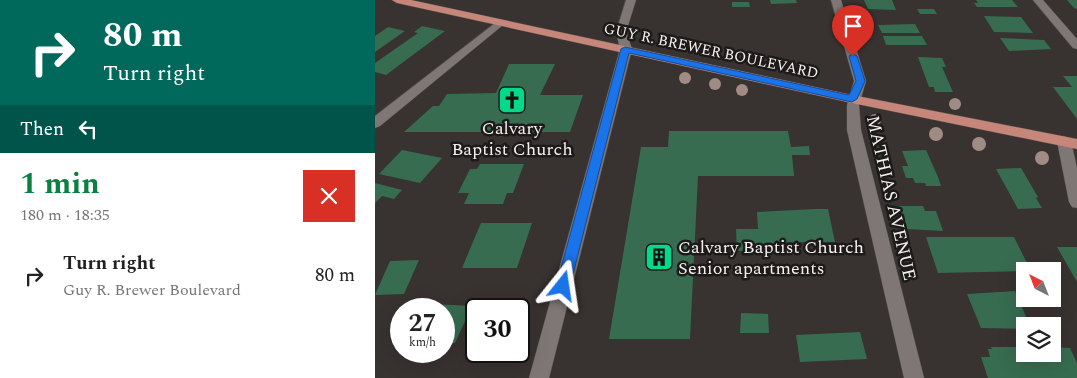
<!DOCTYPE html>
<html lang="en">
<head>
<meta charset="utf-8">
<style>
	:root { --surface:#fff; --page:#f6f6f6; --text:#222; --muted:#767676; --accent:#0b8043 }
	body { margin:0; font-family:Spectral,serif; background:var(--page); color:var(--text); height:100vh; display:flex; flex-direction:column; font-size:19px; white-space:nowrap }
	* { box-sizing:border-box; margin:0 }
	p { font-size:16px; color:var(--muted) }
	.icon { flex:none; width:28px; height:28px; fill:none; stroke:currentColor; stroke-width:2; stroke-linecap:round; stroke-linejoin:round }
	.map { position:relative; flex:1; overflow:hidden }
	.sheet { display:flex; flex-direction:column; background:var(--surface); width:375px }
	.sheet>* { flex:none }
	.top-card { background:#00695c; color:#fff; overflow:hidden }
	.needle { width:32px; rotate:318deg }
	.controls { position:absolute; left:641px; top:262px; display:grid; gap:10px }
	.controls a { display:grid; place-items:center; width:45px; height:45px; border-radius:0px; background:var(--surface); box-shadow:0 5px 20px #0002; font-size:25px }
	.speed { position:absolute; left:15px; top:298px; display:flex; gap:10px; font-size:25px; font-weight:700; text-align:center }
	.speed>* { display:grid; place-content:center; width:65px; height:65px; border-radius:50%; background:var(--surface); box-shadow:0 5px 20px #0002; line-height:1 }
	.speed small { font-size:12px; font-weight:400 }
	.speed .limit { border:2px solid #111; border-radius:8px; background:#fff; color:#111 }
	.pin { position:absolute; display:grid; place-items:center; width:42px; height:42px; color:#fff; margin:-51px -21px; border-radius:50% 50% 50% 0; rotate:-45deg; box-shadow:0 0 5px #0007 }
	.pin .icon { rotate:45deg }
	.me { position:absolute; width:55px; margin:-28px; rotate:15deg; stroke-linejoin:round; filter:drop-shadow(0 0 4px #0008) }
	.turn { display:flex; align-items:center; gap:18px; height:105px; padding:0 20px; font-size:22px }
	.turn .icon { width:65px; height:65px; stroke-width:2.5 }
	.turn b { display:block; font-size:35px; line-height:42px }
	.then { display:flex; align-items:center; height:48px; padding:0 20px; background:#0003; gap:10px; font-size:19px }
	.round { display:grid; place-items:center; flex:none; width:52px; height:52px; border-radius:0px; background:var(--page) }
	.head { display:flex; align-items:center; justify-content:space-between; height:85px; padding:0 20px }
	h1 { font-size:30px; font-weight:700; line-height:38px; color:var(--accent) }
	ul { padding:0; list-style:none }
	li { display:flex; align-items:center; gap:15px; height:75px; padding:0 20px }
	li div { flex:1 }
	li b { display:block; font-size:19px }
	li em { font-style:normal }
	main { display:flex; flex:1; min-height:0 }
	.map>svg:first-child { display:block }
	.building { fill:#376c50 }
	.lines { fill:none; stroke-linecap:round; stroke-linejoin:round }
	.minor-casing { stroke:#524e4c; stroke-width:1 }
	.major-casing { stroke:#524e4c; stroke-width:1 }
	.minor { fill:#7e7775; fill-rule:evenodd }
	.major { fill:#c68679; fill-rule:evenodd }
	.tree { fill:#a18b85 }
	.route { fill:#1a73e8; stroke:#114b97 }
	.labels { text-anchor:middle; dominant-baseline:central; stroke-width:5; stroke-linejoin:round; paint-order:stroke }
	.far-street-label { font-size:15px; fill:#f5f1f0; stroke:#1d1a1a }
	.poi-label { font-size:18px; fill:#f5f1f0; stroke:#1d1a1a }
	.street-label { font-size:18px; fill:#f5f1f0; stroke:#1d1a1a }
</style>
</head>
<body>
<main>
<section class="sheet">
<div class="top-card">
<div class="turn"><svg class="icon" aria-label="right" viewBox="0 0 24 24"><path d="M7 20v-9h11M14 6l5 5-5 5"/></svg><div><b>80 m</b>Turn right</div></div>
<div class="then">Then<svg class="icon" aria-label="left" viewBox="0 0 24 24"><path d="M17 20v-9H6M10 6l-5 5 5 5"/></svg></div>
</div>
<div class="head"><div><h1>1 min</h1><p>180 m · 18:35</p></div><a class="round" style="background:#d93025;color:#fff"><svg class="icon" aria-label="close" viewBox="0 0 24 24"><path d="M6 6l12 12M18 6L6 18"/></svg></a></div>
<ul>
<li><svg class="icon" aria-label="right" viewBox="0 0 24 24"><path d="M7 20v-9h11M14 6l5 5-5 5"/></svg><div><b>Turn right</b><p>Guy R. Brewer Boulevard</p></div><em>80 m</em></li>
</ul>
</section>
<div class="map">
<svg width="702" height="378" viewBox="0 0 702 378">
	<rect width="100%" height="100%" fill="#383230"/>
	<!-- building -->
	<path class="building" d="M395 0H421L422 3 396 4Z
		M489 0H517L521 10 493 9Z
		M601 0H637L643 7H602L599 3H603Z
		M692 0H702V9L699 8Z
		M357 2H374L375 7H357Z
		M542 9H559L562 14H545Z
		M609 16 646 17 658 33 619 32Z
		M540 24 545 33H507L503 25Z
		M47 26 70 31 11 75 0 72V63L43 33 39 32Z
		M13 27 30 31 0 52V36Z
		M508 36H547L552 45H511Z
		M625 38 669 40 676 49 634 51Z
		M543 57 567 58 571 67H567L578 92H560L559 87H554Z
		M134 64H180L165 95H208L195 132H134L127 137 114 134 115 132H29L58 106H64L72 94 121 93Z
		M688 76H702V119L678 87H697Z
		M294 131H413L416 147 434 146 435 155H417L419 176H323L315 339H234L266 147H293Z
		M27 150 67 158 45 183 4 174Z
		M551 150 563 177 566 186H551L550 183H540L538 178H531L527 166H533L527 151Z
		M105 164H149L138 193H132L128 204H89L94 193H83L95 169H102Z
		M646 168 663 197 661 198 667 208 643 209 621 169Z
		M0 183 27 190 19 199 7 196 0 203Z
		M524 206H548L550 211H561L568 231 532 229Z
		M439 209H453L460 242H401L402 250 362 251 361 229H383L382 212Z
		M106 223H157L142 268H87Z
		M551 237H639L656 271 563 273Z
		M682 247H702V282Z
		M44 260 29 294 0 295 15 261Z
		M640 291 655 326H650V329L606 328 592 294Z
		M56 304 97 306 80 343H69V309H53Z
		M366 313 393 314 394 333H365Z
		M485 332 492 359 425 362 421 335Z
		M616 347H650V354H678V347L695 348 702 363V378H613L606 357H615L613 349H617Z"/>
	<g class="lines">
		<!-- minor casing -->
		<g class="minor-casing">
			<path id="minor" d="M251 0H261L251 32 257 49 174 378H154L245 49 241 32Z
				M456 0H466L491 81 484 105 486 130 549 378H529L472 130V105L479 81Z
				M658 0H668L702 39V49L698 48Z
				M124 20 128 21V25L5 126 0 128V116Z
				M689 136 696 141 702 168V208L697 207 694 202 682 141Z"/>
		</g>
		<!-- major casing -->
		<g class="major-casing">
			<path id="major" d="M17 0H36L477 95 702 139V149L477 103 22 3Z"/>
		</g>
		<!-- minor -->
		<use href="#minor" class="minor"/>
		<!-- major -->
		<use href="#major" class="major"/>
	</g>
	<!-- trees -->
	<g class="tree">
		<circle cx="310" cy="78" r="6"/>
		<circle cx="340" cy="84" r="6"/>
		<circle cx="367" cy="90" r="6"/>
		<circle cx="580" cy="104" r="6"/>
		<circle cx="500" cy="120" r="6"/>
		<circle cx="561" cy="134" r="7"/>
		<circle cx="604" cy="144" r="7"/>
		<circle cx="667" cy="158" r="7"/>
	</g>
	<!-- route -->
	<path class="route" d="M250 47 474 95 481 81 474 56 478 54 482 56 490 81 482 99 477 102 254 53 195 286 193 291 188 293 183 291 181 286 246 49Z"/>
	<!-- icons -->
	<defs>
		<g id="church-square" transform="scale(1.4375)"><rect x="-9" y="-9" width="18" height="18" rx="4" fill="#04d98b" stroke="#1d1a1a"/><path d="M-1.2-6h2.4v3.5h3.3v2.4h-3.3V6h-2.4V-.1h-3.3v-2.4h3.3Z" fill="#111"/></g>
		<g id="building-square" transform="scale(1.4375)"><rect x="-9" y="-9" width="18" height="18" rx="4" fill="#04d98b" stroke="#1d1a1a"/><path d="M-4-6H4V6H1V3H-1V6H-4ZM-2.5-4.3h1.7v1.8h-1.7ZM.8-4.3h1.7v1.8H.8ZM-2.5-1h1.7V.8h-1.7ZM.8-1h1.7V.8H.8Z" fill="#111"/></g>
	</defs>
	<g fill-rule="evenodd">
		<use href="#church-square" x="137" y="100"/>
		<use href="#building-square" x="284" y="257"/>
	</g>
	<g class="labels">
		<!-- far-street labels -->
		<g class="far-street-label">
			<text transform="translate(336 51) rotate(12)">GUY R. BREWER BOULEVARD</text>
		</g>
		<!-- poi labels -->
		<g class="poi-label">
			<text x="137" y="128">Calvary<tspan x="137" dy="21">Baptist Church</tspan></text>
			<text x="303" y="247" text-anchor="start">Calvary Baptist Church<tspan x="303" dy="21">Senior apartments</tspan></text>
		</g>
		<!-- street labels -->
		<g class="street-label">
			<text transform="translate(516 198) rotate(77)">MATHIAS AVENUE</text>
		</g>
	</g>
</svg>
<div class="controls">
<a><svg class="needle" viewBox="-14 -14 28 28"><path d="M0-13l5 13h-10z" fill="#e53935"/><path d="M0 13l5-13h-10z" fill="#767676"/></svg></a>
<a><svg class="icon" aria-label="layers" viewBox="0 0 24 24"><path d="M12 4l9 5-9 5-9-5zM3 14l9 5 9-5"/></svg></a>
</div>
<div class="speed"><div>27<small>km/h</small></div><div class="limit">30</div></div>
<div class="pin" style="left:478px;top:56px;background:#d93025"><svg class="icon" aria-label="arrive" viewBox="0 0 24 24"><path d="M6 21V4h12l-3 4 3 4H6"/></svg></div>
<svg class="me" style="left:188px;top:286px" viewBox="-20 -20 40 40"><path d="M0-17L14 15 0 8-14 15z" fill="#1a73e8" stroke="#fff" stroke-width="4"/></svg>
</div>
</main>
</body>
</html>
